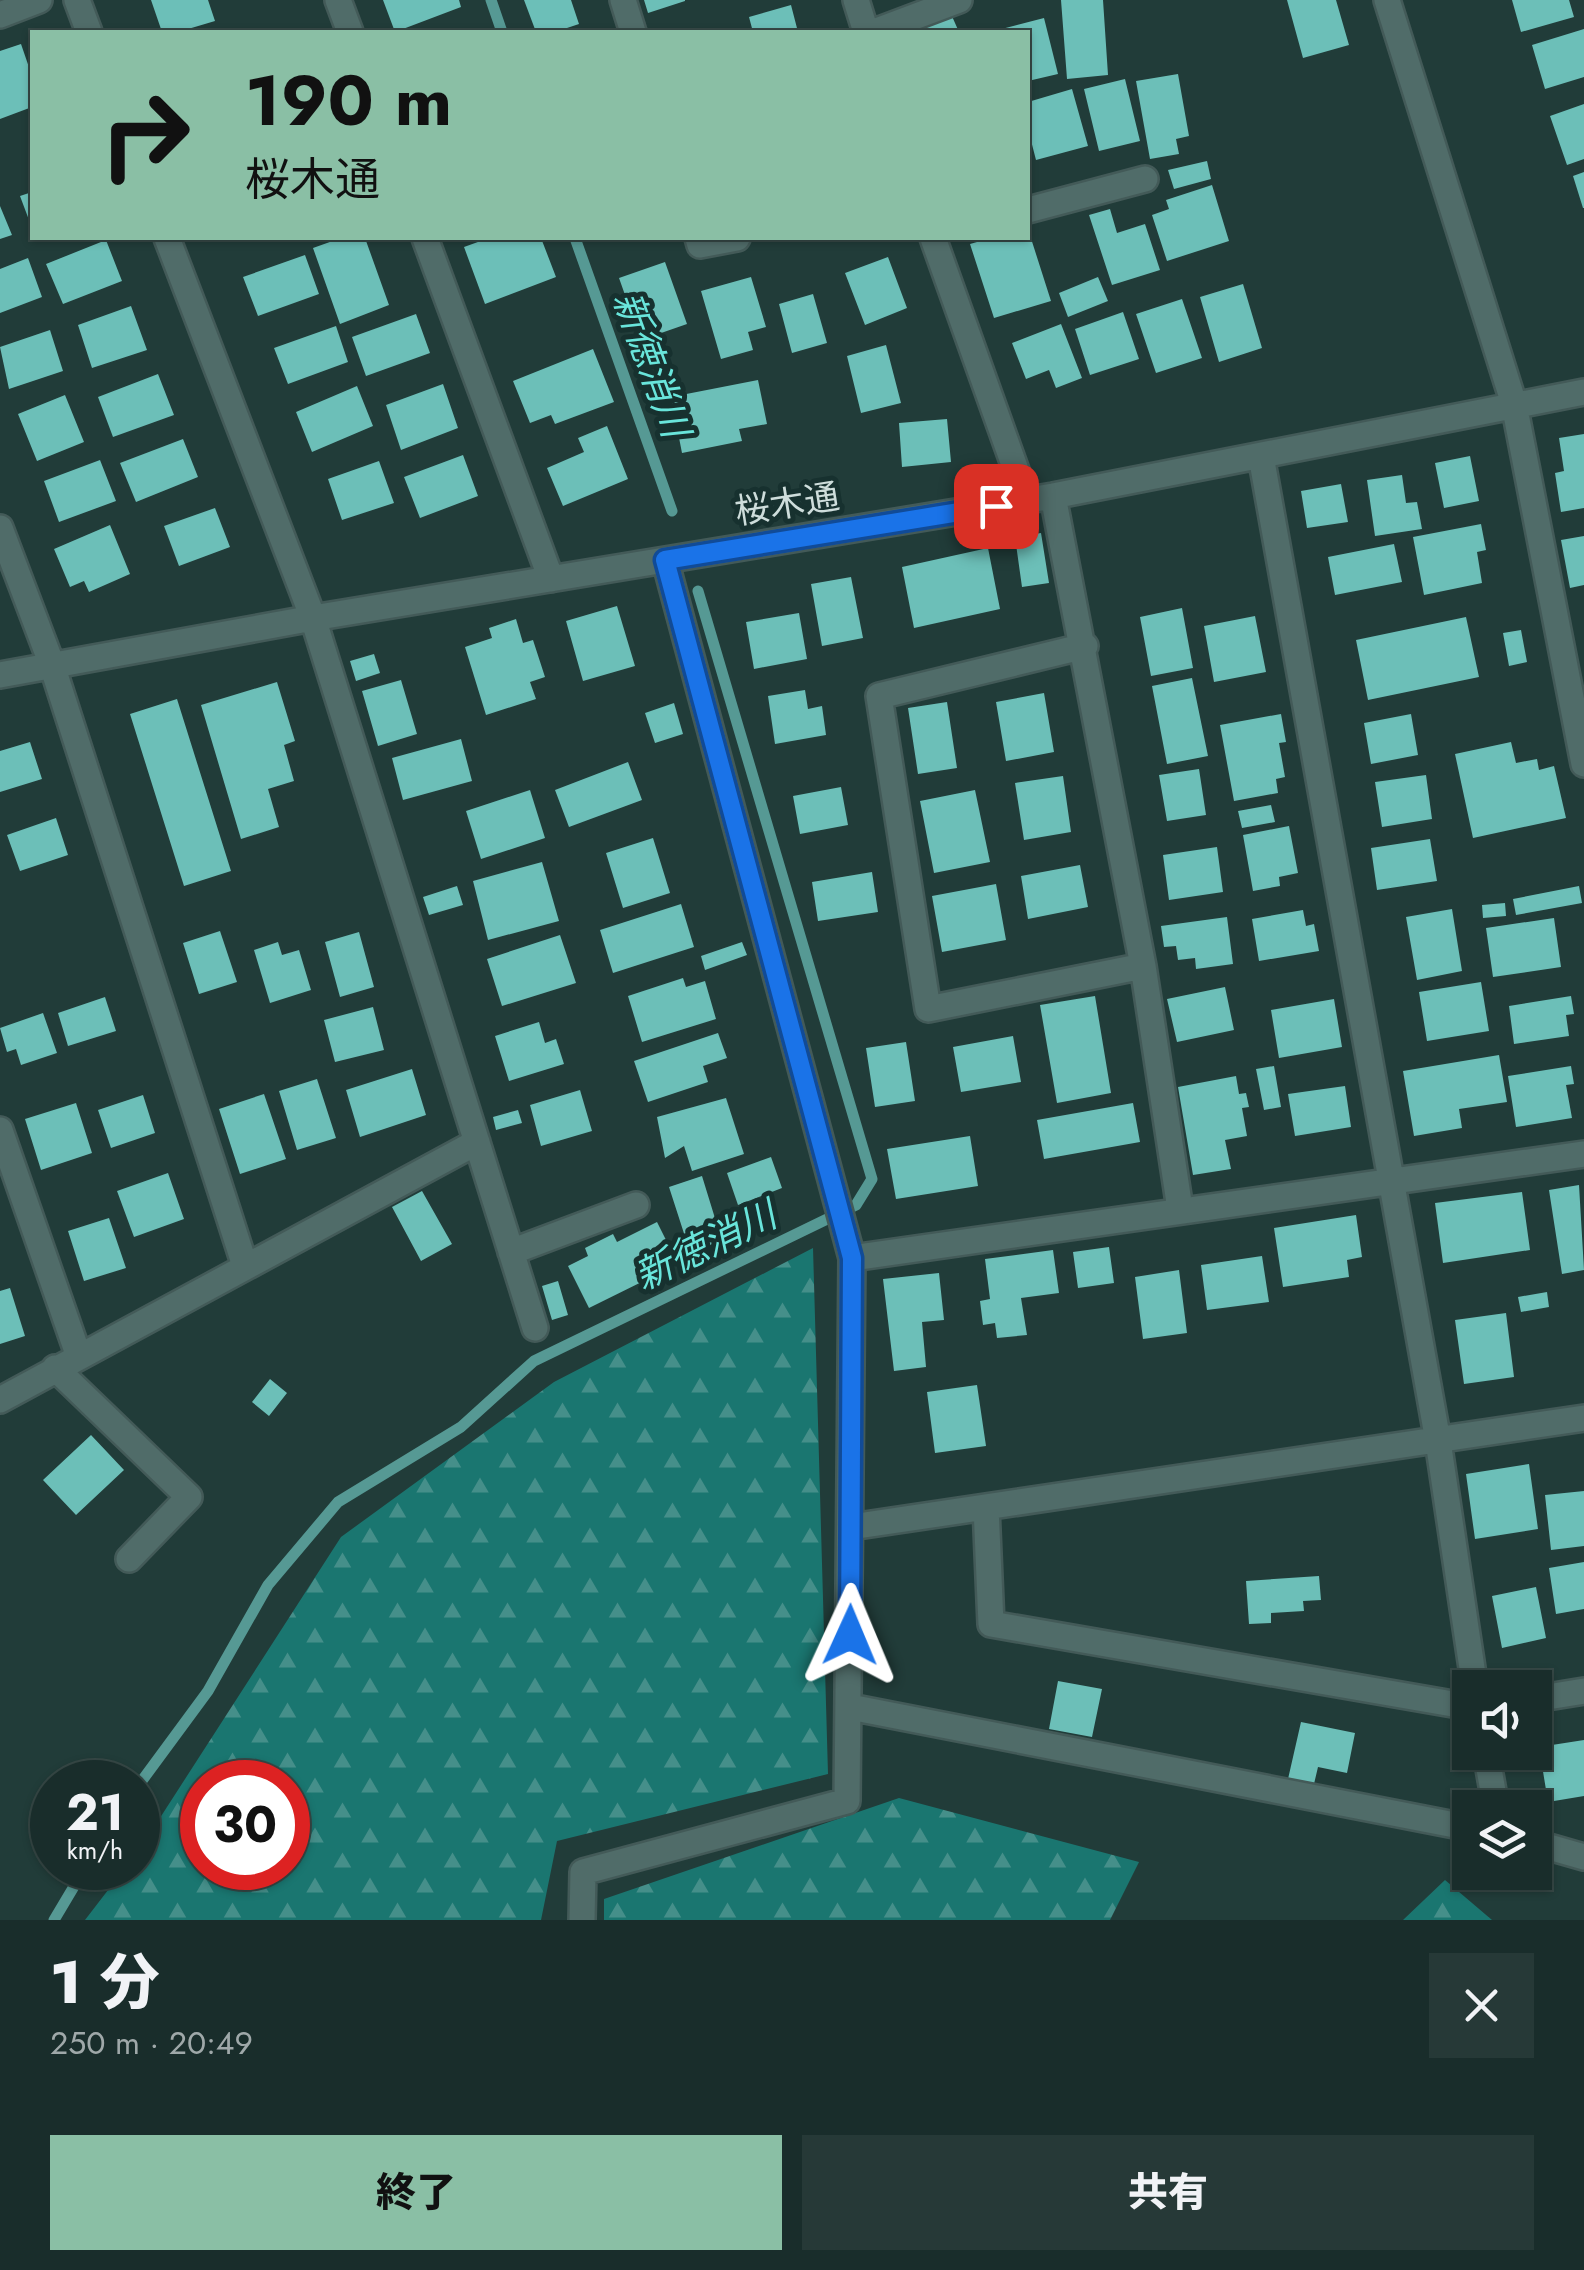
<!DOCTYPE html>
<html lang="ja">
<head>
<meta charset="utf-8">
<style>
	:root { --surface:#192d2b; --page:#263937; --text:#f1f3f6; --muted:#9fa8a9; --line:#374947; --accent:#8abfa5 }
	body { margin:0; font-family:Jost,"Noto Sans JP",sans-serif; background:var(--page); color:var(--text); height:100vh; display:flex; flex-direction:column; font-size:38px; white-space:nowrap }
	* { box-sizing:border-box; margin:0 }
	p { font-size:32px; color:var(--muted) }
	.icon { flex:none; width:55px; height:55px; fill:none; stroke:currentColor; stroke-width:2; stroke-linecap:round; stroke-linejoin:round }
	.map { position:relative; height:1920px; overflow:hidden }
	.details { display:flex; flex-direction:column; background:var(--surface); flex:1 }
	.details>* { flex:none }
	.hud { position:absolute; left:30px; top:30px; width:1000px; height:210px; border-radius:0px; box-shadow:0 2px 8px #0004,0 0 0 2px var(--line); background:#8abfa5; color:#111; overflow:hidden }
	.buttons { position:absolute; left:1452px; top:1670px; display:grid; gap:20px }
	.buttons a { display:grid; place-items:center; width:100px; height:100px; border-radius:0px; background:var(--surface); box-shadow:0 2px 8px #0004,0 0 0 2px var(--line); font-size:50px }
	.speed { position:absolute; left:30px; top:1760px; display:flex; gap:20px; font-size:50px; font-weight:700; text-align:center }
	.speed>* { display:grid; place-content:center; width:130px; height:130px; border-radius:50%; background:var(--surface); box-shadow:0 2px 8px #0004,0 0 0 2px var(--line); line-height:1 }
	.speed small { font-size:25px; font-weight:400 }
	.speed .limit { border:15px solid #d22; background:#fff; color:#111 }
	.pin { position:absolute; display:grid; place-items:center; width:85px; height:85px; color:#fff; margin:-42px; border-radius:20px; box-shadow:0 5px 15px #0006 }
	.me { position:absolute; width:110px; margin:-55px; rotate:1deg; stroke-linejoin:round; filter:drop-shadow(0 0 8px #0008) }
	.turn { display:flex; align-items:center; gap:35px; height:210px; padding:0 50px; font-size:45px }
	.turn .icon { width:130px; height:130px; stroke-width:2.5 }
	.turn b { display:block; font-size:70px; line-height:85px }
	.round { display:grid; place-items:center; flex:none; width:105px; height:105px; border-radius:0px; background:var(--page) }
	.overview { display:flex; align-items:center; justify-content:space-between; height:170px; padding:0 50px }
	h1 { font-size:60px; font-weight:800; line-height:75px }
	.button { display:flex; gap:20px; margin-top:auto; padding:20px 50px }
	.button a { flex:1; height:115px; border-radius:0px; background:var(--accent); color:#111; font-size:40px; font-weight:800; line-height:115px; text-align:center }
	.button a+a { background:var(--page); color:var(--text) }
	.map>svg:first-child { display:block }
	.forest { fill:url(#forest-firs); fill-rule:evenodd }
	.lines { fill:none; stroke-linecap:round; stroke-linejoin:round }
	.stream { stroke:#569994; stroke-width:11 }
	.building { fill:#6cbfb8 }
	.minor-casing { stroke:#435a58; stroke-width:30 }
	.minor { stroke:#506c69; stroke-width:25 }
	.route-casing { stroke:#114b97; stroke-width:25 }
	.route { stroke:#1a73e8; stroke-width:18 }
	.labels { text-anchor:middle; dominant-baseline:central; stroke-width:10; stroke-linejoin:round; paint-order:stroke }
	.street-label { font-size:35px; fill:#cedddb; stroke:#17312f }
	.water-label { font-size:38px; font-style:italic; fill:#69e5db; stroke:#17312f }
</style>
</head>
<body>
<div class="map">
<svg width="1584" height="1920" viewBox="0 0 1584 1920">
	<defs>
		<pattern id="forest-firs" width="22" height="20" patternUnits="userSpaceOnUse" patternTransform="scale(2.5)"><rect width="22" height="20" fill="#1a7670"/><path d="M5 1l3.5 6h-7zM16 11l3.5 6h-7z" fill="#458f8a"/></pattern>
	</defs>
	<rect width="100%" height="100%" fill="#213c39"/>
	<!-- forest -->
	<path class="forest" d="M813 1248 828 1774 557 1841 541 1920H85L125 1868H138V1852L341 1537 554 1382ZM202 1782H288V1868H202Z
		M899 1798 1139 1862 1110 1920H604V1899Z
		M1445 1880 1492 1920H1403Z"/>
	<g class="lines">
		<!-- stream -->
		<path class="stream" d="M491 0 502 32
			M575 238 672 511
			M138 1786 208 1691 268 1585 338 1502 461 1427 534 1361 856 1205 872 1179 698 591
			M54 1920 85 1868"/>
	</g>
	<!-- building -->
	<path class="building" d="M151 0H208L215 21 178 32H162Z
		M383 0H459L461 7 395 32Z
		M524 0H571L579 24 555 32H536Z
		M644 0H685V1L648 13Z
		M1061 0H1103L1108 75 1067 79Z
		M1287 0H1336L1349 45 1303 58Z
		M1512 0H1569L1574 17 1521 32Z
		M791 5 798 32H753L749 17Z
		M951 14 959 32H907Z
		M1044 18 1058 74 1028 81V32L994 31Z
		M1584 29V77L1545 89 1532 45Z
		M21 44 32 76V107L0 119V51Z
		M1178 74 1189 136 1176 139 1179 154 1150 159 1136 81Z
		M1125 79 1140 141 1099 151 1084 89Z
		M1072 89 1088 146 1036 160 1028 129V102Z
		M1584 104V159L1567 165 1550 116Z
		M1207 161 1211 179 1174 189 1168 170Z
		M1584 172V208H1583L1573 176Z
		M1212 185 1229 241 1167 261 1152 215 1169 209 1166 200Z
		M32 192V228L20 196Z
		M0 206 12 235 0 239Z
		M1110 209 1117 233 1145 224 1160 270 1112 285 1089 215Z
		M1028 229 1051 301 994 318 970 244 991 238H1028Z
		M341 238H365L389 305 340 324 313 248Z
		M489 238H541L556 277 485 304 464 247Z
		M106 240 122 281 63 304 46 264Z
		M305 255 319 294 258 316 243 277Z
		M888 257 907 308 865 325 845 273Z
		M28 258 42 297 0 313V269Z
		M665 262 687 324 641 340 619 278Z
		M751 277 766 327 748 332 753 350 721 359 701 291Z
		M1098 277 1108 301 1068 317 1059 293Z
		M1243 284 1262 348 1219 362 1200 297Z
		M813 294 827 343 792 353 779 304Z
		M1182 299 1202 358 1156 373 1136 314Z
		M131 306 147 350 92 368 78 325Z
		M1123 312 1139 359 1090 375 1075 329Z
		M416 314 430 353 366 376 352 337Z
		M1061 324 1082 378 1056 388 1049 370 1026 379 1012 343Z
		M336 326 348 362 288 384 274 348Z
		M50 330 63 371 9 389 0 347Z
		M886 345 901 403 861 413 847 356Z
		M593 349 614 402 555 424 551 415 530 423 513 381Z
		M158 374 174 415 113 437 98 397Z
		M758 380 767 424 739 429 742 441 682 453 671 397Z
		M443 384 458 428 401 450 386 405Z
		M357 386 373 426 312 452 296 412Z
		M65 395 84 442 37 461 18 414Z
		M947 419 951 462 902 467 899 423Z
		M607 426 628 479 563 506 547 468 584 452 578 438Z
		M1584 434V508L1561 512 1555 473 1564 471 1559 438Z
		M183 439 198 477 136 502 120 463Z
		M463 455 478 496 420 518 404 477Z
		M1470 456 1479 501 1444 508 1435 463Z
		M100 460 116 501 59 522 44 481Z
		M379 461 394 503 342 520 328 479Z
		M1402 475 1406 503 1417 502 1422 529 1375 536 1367 480Z
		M1341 484 1348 522 1307 528 1301 491Z
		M215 508 230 547 179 566 164 526Z
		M1481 524 1486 550 1477 552 1482 583 1424 595 1413 537Z
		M110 525 130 574 89 592 84 581 70 587 54 549Z
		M1041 533 1049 583 1022 587 1015 537Z
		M1584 536V585L1570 588 1561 540Z
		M1394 544 1402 582 1335 595 1328 557Z
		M988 548 1000 609 914 628 902 567Z
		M851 577 863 638 822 646 811 584Z
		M617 606 635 666 583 681 566 621Z
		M1182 608 1193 668 1151 676 1140 617Z
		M799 613 807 659 754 669 746 622Z
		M1255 616 1266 672 1214 682 1204 626Z
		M1466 617 1479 677 1368 700 1356 640Z
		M516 619 523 643 533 640 545 677 530 682 536 699 486 715 465 647 492 638 489 628Z
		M1521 630 1527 662 1509 666 1503 633Z
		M374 654 380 673 356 681 350 661Z
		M1192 678 1208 756 1167 764 1152 686Z
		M401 680 417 734 378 746 362 691Z
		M277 682 295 741 284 745 294 781 268 789 279 827 241 839 201 705Z
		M805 690 808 709 822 706 826 735 775 744 768 696Z
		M1044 693 1054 752 1006 761 996 702Z
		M177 699 231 871 184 886 130 714Z
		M947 702 957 768 918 774 908 708Z
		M674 703 683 734 655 743 645 713Z
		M1281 714 1286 742 1279 743 1285 777 1276 779 1278 793 1234 801 1220 725Z
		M1411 714 1418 755 1371 764 1364 723Z
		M461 739 472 781 403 800 392 758Z
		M30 742 42 779 0 792V751Z
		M1511 742 1516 763 1537 759 1539 770 1554 766 1566 818 1473 838 1455 754Z
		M628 762 642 800 569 827 555 790Z
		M1199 769 1206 815 1167 821 1159 775Z
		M1426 775 1432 819 1382 827 1375 782Z
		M1063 776 1071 832 1024 840 1015 783Z
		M841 787 848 825 800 834 793 796Z
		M530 790 545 838 481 859 466 811Z
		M975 790 990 862 934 873 920 801Z
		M1271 805 1275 822 1242 828 1238 811Z
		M56 818 68 855 20 871 7 835Z
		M1289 826 1298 873 1279 877 1280 886 1253 891 1243 835Z
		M653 838 670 893 623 908 606 853Z
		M1430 839 1437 881 1377 890 1371 848Z
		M1217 847 1223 892 1169 900 1163 855Z
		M542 862 559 921 488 940 473 881Z
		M1080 865 1088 907 1028 919 1021 876Z
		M872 872 878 912 818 921 812 882Z
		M996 884 1006 940 942 952 932 896Z
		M457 886 463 905 429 915 423 897Z
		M1579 886 1582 903 1516 915 1513 899Z
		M1505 903 1506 916 1483 918 1482 905Z
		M681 904 694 947 613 973 600 930Z
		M1452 909 1462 971 1417 980 1406 917Z
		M1303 910 1306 926 1314 924 1319 951 1259 961 1252 919Z
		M1227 917 1233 964 1196 969 1195 958 1178 960 1176 946 1164 947 1161 926Z
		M1554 918 1561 967 1493 977 1486 928Z
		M220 931 237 982 199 994 183 943Z
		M359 932 374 987 340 997 325 942Z
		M560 935 576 983 502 1006 487 959Z
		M278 942 282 955 299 950 311 990 270 1003 254 950Z
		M742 942 747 955 705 970 701 956Z
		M683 978 686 987 705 981 716 1019 642 1042 628 996Z
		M1481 982 1489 1031 1427 1041 1419 992Z
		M1225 987 1234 1030 1177 1042 1167 999Z
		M1095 996 1111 1093 1057 1103 1040 1005Z
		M1571 996 1574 1014 1566 1015 1569 1036 1514 1044 1509 1006Z
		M105 997 116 1031 68 1046 58 1013Z
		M1334 999 1342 1047 1279 1058 1271 1010Z
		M373 1007 384 1050 335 1062 324 1020Z
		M43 1013 57 1053 21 1065 16 1049 7 1052 0 1028Z
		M539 1022 545 1043 556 1039 564 1064 509 1081 495 1036Z
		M718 1033 727 1058 703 1066 708 1082 648 1102 634 1061Z
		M1013 1036 1021 1082 961 1092 953 1047Z
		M906 1042 915 1101 875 1107 866 1048Z
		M1499 1055 1507 1102 1459 1109 1462 1128 1414 1136 1403 1071Z
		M1274 1066 1281 1107 1264 1110 1256 1069Z
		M1571 1066 1574 1084 1566 1085 1572 1118 1516 1127 1508 1076Z
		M412 1069 426 1115 360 1137 346 1090Z
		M1236 1076 1239 1094 1246 1093 1249 1107 1242 1108 1247 1136 1225 1140 1231 1169 1193 1175 1178 1087Z
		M317 1079 336 1138 297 1150 279 1091Z
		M1345 1086 1351 1127 1295 1136 1288 1094Z
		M580 1090 592 1131 541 1146 530 1105Z
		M264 1094 286 1159 240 1174 219 1109Z
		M143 1095 155 1133 111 1148 98 1110Z
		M726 1098 744 1154 692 1171 684 1146 665 1158 657 1117Z
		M76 1103 92 1153 41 1170 25 1119Z
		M1133 1103 1140 1142 1044 1159 1037 1120Z
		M518 1110 522 1123 496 1130 493 1117Z
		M970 1136 978 1186 896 1199 887 1149Z
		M771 1157 782 1188 738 1205 727 1173Z
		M168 1173 184 1219 134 1237 117 1191Z
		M702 1176 722 1241 690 1252 669 1187Z
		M1579 1185 1584 1270 1562 1274 1549 1190Z
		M422 1191 452 1244 421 1261 392 1207Z
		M1522 1192 1530 1250 1443 1263 1435 1203Z
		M1356 1215 1362 1257 1347 1260 1349 1277 1283 1287 1274 1228Z
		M109 1218 126 1268 84 1281 68 1231Z
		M657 1222 678 1264 589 1308 568 1266 588 1256 585 1248 613 1234 617 1242Z
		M1109 1247 1114 1283 1078 1288 1073 1252Z
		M1053 1250 1059 1293 1021 1298 1027 1335 997 1338 995 1323 983 1325 980 1301 990 1299 985 1259Z
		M1262 1256 1269 1302 1207 1310 1201 1265Z
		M1179 1270 1187 1333 1143 1339 1135 1277Z
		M939 1273 944 1320 922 1322 926 1367 894 1371 883 1279Z
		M558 1281 568 1315 552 1320 542 1286Z
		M10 1288 25 1336 0 1344V1291Z
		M1547 1292 1549 1307 1521 1312 1518 1297Z
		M1506 1313 1514 1377 1464 1384 1455 1320Z
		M270 1379 287 1393 269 1416 252 1402Z
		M977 1385 986 1446 935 1453 927 1392Z
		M91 1435 124 1470 76 1515 43 1480Z
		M1529 1464 1538 1529 1475 1539 1466 1474Z
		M1584 1491V1546L1551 1550 1545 1495Z
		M1584 1562V1609L1556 1614 1549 1568Z
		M1319 1576 1321 1600 1303 1601 1304 1611 1271 1613V1623L1249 1624 1246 1581Z
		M1536 1587 1546 1638 1502 1648 1492 1596Z
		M1058 1681 1102 1689 1092 1737 1049 1729Z
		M1301 1722 1355 1733 1347 1773 1318 1767 1314 1784 1288 1779Z
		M1584 1740V1796L1548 1802 1539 1747Z"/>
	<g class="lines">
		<!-- minor casing -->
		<g class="minor-casing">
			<path id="minor" d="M77 0 89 32
				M338 0 350 32
				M623 0 633 32
				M856 0 866 32
				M1387 0 1514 404 1584 764
				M0 15 39 0
				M874 32 959 0
				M1028 210 1145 179
				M167 238 313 618 535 1328
				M425 238 551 579
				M698 238 700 245 737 238
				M933 238 1027 501
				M1261 456 1438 1441 1475 1688
				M1053 496 1143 966 1180 1209
				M0 528 52 665 245 1266
				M1085 646 879 696 928 1009 1143 966
				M0 675 313 618 1053 496 1584 392
				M0 1130 78 1354
				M511 1252 636 1205
				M852 1258 1584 1154
				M55 1368 189 1497 129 1559
				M0 1400 477 1142
				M986 1507 991 1624 1470 1707
				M851 1527 1584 1418
				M1535 1699 1584 1691
				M850 1707 1470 1828
				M1486 1752 1496 1808
				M1535 1843 1584 1857
				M582 1920 583 1872 847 1801 852 1258 665 560"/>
		</g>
		<!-- minor -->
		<use href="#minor" class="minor"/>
	</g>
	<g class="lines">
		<!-- route casing -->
		<g class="route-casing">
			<path id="route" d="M850 1635 852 1258 665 560 996 506"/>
		</g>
		<!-- route -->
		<use href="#route" class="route"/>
	</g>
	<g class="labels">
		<!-- street labels -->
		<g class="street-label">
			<text transform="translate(787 504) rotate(-9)">桜木通</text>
		</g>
		<!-- water labels -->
		<g class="water-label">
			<text transform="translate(652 364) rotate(70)">新徳消川</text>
			<text transform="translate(705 1245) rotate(-26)">新徳消川</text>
		</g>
	</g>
</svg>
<div class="buttons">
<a><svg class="icon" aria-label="sound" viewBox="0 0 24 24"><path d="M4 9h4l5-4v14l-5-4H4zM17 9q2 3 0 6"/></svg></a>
<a><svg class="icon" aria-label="layers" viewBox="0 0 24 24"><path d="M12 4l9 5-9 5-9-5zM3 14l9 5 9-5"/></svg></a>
</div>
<div class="speed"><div>21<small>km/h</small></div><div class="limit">30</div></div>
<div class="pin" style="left:996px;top:506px;background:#d93025"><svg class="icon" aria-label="arrive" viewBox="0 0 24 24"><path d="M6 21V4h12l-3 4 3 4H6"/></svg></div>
<svg class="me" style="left:850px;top:1635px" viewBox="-20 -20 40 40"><path d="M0-17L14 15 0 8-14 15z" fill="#1a73e8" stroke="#fff" stroke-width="4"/></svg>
<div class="hud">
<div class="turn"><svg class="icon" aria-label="right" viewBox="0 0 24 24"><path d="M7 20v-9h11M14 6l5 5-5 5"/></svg><div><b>190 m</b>桜木通</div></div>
</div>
</div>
<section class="details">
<div class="overview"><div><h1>1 分</h1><p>250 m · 20:49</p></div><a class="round"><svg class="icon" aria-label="close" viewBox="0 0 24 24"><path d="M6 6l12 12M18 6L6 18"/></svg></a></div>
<div class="button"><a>終了</a><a>共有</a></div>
</section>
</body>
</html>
